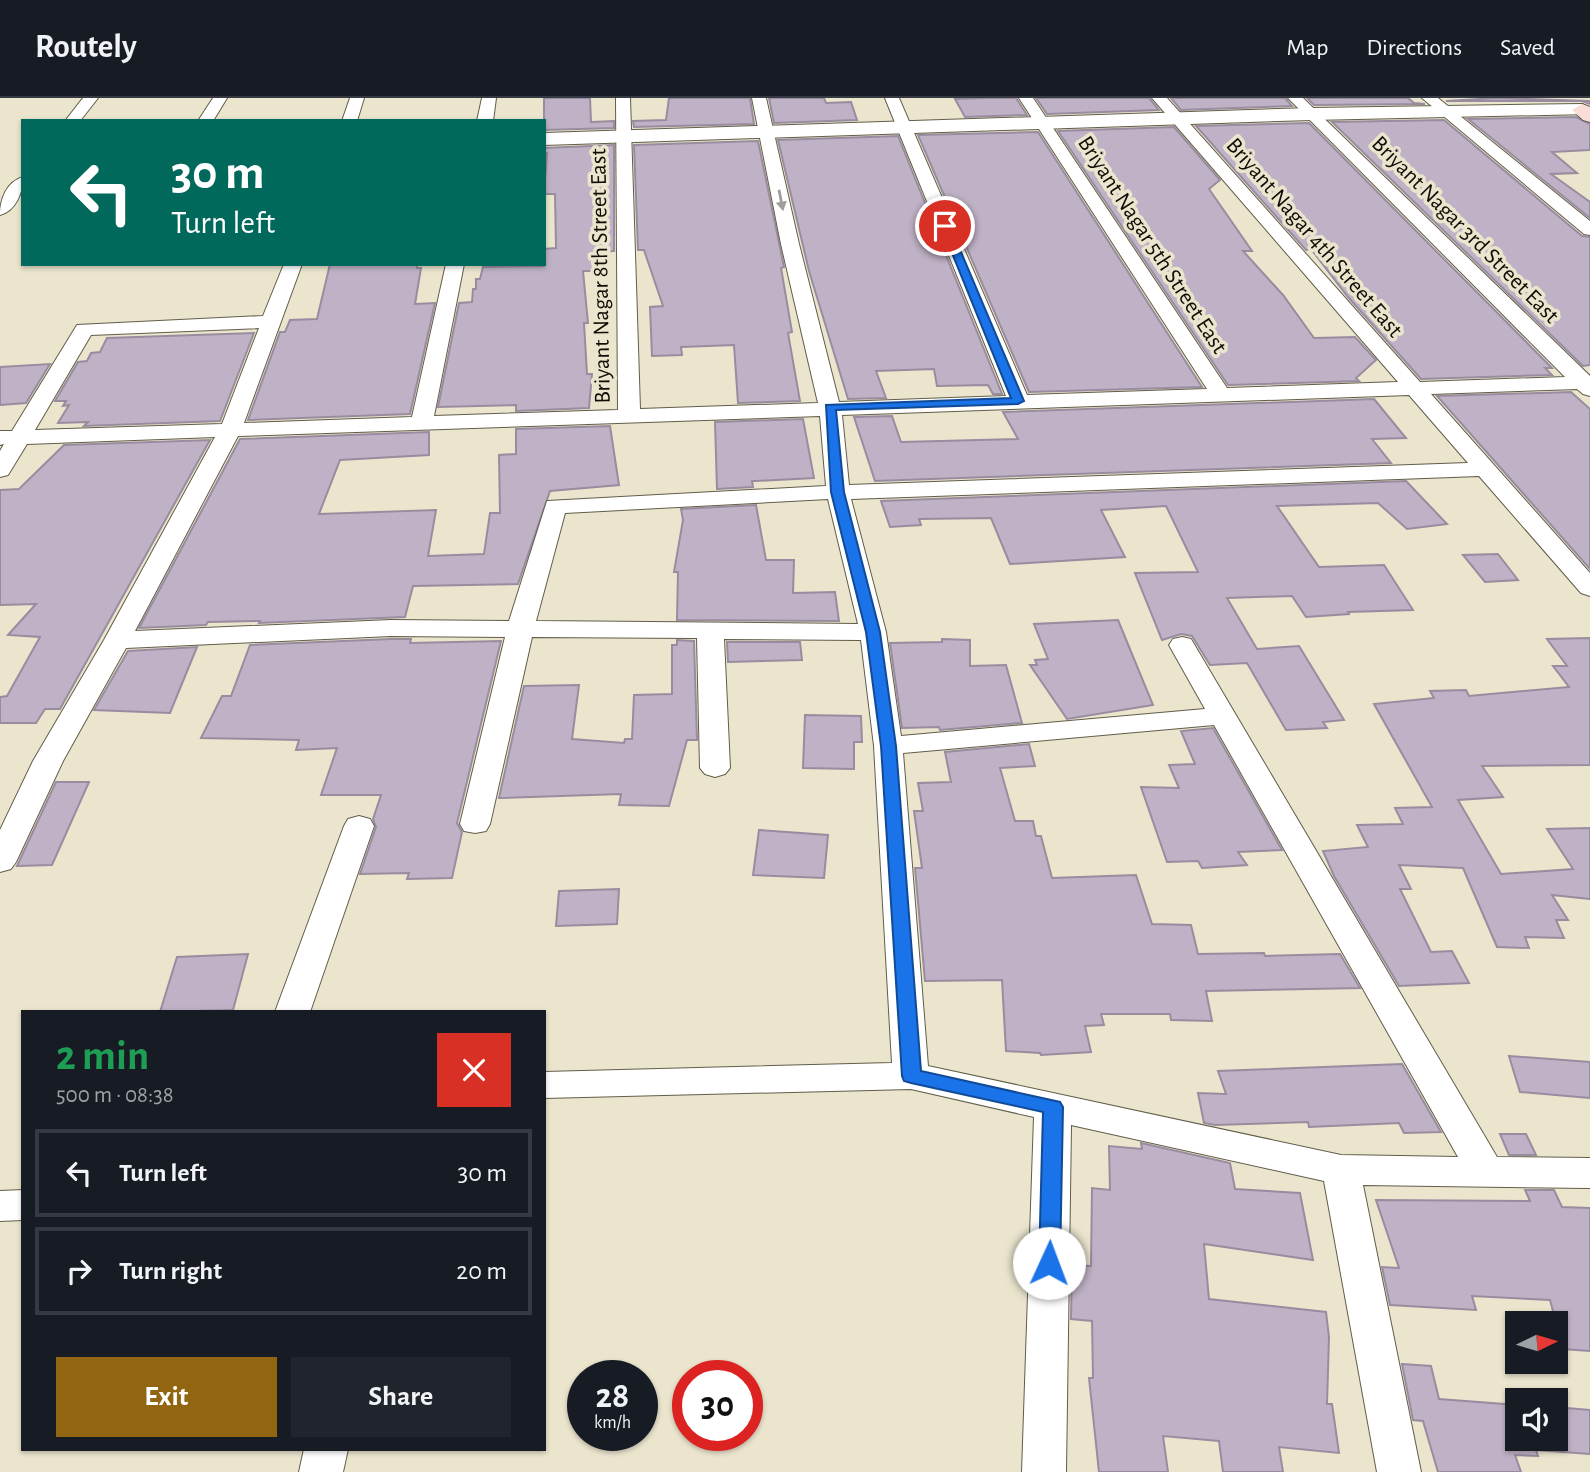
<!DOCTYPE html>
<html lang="en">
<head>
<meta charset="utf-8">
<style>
	:root { --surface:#171b24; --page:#20242c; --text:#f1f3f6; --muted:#9ea1a6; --line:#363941; --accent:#926611 }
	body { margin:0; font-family:"Alegreya Sans",sans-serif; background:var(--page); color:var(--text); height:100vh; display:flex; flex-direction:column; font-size:26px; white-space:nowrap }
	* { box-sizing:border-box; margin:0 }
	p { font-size:23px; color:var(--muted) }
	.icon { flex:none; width:38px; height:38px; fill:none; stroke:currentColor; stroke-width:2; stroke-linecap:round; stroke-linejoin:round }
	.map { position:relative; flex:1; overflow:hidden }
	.sheet { position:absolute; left:21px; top:912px; width:525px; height:441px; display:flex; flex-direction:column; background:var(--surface); border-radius:0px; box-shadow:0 2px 5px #0004 }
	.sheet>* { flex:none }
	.banner { position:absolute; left:21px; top:21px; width:525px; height:147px; border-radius:0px; box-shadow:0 2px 5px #0004; background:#00695c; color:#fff; overflow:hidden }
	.needle { width:46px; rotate:85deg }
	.fabs { position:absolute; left:1505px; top:1213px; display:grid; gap:14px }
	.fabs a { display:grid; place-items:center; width:63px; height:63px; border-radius:0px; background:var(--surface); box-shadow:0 2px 5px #0004; font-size:35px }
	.speed { position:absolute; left:567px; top:1262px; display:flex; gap:14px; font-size:35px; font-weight:700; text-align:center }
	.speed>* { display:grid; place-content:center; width:91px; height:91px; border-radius:50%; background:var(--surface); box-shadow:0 2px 5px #0004; line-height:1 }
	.speed small { font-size:18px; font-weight:400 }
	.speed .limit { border:10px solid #d22; background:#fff; color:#111 }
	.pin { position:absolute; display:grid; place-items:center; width:60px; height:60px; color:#fff; margin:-30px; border:4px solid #fff; border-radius:50%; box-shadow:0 2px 7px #0007 }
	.me { position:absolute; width:77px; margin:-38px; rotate:2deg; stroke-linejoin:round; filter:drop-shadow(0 0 5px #0008) }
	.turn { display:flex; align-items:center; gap:24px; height:147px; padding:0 35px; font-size:32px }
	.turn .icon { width:91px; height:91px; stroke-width:2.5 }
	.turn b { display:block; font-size:49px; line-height:60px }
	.round { display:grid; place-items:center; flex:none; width:74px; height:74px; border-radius:0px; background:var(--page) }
	.overview { display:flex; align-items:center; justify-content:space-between; height:119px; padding:0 35px }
	h1 { font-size:42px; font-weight:600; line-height:52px; color:#1e9e55 }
	.action { display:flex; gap:14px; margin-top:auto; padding:14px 35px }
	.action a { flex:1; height:80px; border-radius:0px; background:var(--accent); color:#fff; font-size:28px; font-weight:600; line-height:80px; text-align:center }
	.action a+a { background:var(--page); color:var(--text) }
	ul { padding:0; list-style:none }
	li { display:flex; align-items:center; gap:21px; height:88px; margin:0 14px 10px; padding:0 21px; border:4px solid var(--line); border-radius:0px }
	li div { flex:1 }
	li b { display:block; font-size:26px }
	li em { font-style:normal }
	header { display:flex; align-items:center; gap:42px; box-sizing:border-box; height:98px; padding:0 35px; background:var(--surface); border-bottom:2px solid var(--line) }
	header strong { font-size:33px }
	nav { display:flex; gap:38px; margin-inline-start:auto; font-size:24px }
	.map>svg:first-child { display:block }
	.building { fill:#c0b2c6; stroke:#998c9f; stroke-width:2 }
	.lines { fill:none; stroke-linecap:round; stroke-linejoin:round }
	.minor-casing { stroke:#615d49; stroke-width:2 }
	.tertiary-casing { stroke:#615d49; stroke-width:2 }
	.secondary-casing { stroke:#615d49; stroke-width:2 }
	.minor { fill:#fff; fill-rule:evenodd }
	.tertiary { fill:#fff; fill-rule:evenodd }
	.secondary { fill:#fadcd9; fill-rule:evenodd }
	.oneway { fill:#9f9e9b }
	.route { fill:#1a73e8; stroke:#114b97; stroke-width:2 }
	.labels { text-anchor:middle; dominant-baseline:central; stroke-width:7; stroke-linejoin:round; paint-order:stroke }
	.far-street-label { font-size:23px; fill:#0f0d06; stroke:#ebe5ce }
</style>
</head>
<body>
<header>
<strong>Routely</strong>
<nav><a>Map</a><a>Directions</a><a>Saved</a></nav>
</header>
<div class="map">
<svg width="1590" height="1374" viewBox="0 0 1590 1374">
	<rect width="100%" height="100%" fill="#ebe5ce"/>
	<!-- building -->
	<path class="building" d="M544 0H590L591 24 614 23V30L544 32Z
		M669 0H750L754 26 634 29 633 23 666 22Z
		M769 0H824L826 5 851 4 857 22 774 25Z
		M986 0H1016L1027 17 965 19 955 1Z
		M1036 0H1149L1159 12 1047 16Z
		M1171 0H1285L1292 8 1181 12Z
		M1307 0H1408L1414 5 1425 6 1314 7Z
		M1497 0 1590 3V6L1582 3H1446Z
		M1576 19 1590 26V52L1552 54 1577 75 1551 76 1590 104V120L1468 21Z
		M1444 22 1582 138 1590 139V267L1583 268 1332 24Z
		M1309 25 1552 270H1545L1552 277 1421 281 1348 199 1311 151 1306 152 1196 28Z
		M1174 29 1220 82 1209 91 1252 153H1243L1283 197 1314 240 1355 239 1376 262 1356 280 1359 283 1228 287 1058 33Z
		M1038 34 1202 289 1029 294 918 37Z
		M898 38 1002 296H993L988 287 937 288 934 271 876 273 886 300 848 301 809 173 778 42Z
		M758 43 784 169 781 170 792 234 788 235 800 303 738 305 734 247 681 249 682 257 652 258 650 209 663 208 644 152H638L634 47Z
		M614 47V153L597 154 598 173H583L588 225H584L587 276H592L589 310 516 313V307L438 309 459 205 472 204 473 191H476V181H480L483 169 544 168V151L556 150 555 96H544L547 55H544V50Z
		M330 166H417V170H421L415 206 435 205 410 316 248 322 280 234H285L290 222 317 221Z
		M254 235 220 323 84 328 88 324 58 325 69 307 63 308 66 303H55L78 264 87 263 91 255 100 254 107 240Z
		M50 266 26 305 0 307V269Z
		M1571 294 1590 311V471L1437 298Z
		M1374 301 1406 340 1372 341 1391 365 875 383 854 319 892 318 901 344 1018 341 1003 314Z
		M803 321 814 380 756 383H752L753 389 717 391 715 324Z
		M610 328 619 387 550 393 518 486 413 488 405 519 259 525 260 523 208 524 206 527 139 530 240 341 429 334V357L340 362 319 416 436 412 428 458 484 456 490 415H500L499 357 516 356V331Z
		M210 342 60 611H45L36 625H0V599L7 598 40 539 8 537 36 506 0 507V392L19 391 64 347Z
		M1406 383 1447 426 1407 431 1378 405 1277 408 1319 469 1384 467 1413 512 1348 514 1349 516 1306 519 1292 498 1227 500 1257 551 1299 548 1344 622 1323 624 1327 630 1286 632 1247 565 1210 567 1192 538 1181 536 1162 542 1135 475 1198 474 1166 408 1101 412 1125 459 1010 466 991 420 919 421 921 427 890 429 881 403Z
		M756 407 766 462H794L793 495 835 494 839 523 677 522 678 474H674L683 422 681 411Z
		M1498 456 1518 482 1485 484 1463 457Z
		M1118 522 1153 607 1067 621 1030 567H1037L1035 562 1048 561 1034 526Z
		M1590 540V667L1482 668 1503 699 1458 702 1501 776 1573 771 1547 731 1590 730V801L1552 797 1568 822H1556L1564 840 1525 839 1529 850 1497 849 1463 770 1399 767 1411 791H1400L1431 854 1452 853 1469 885 1399 888 1334 778 1323 753 1368 749 1357 727 1403 726 1395 710 1432 709 1374 606 1434 600 1430 593 1466 592 1469 598 1569 589 1553 568H1567L1547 541Z
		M391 541H411L410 545 501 543 457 725 462 734 452 780 407 781 409 775 360 776 376 729 373 721 381 697H321L337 650 296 652 299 642 201 640 222 598H231L250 547Z
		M942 541 970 542V568L1006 567 1022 625 940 632 939 629 902 630 890 545 942 544Z
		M677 542 694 543 697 642H687L669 708 619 707 621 696 499 700 524 588 579 587 572 641 624 645 625 641H632L634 597 672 596V547H677Z
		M727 544H800L802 562 728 564Z
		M197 549 170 615 94 612 128 553Z
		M805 617 861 618 862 644H854V671L803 670Z
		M1213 630 1282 752 1238 754 1247 767 1202 770 1198 763 1167 764 1141 689 1179 690 1169 667 1195 666 1181 633Z
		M1029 646 1035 668 1000 670 1015 723H1033L1036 738H1041L1052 780 1136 777 1152 826 1191 827 1198 856 1264 855 1265 858 1340 856 1360 890 1206 893 1212 923 1171 922 1170 916H1101L1104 927 1085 928 1091 954 1041 957 1040 955 1006 953 1002 882 925 883 915 770H922L914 713H923L918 685 951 684 945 654Z
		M56 684H89L52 767 17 768Z
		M759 732 828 737 824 780 753 777Z
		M619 791 617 826 556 828 559 793Z
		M248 856 233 912 160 914 177 859Z
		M1509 958 1590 964V1000L1520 994Z
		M1402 966 1441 1034 1404 1035 1399 1025 1309 1029 1308 1024 1215 1027 1204 1025 1198 995 1226 996 1218 973Z
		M1500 1036H1526L1536 1057H1509Z
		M1141 1045 1230 1065 1235 1091 1300 1095 1313 1162 1204 1146 1209 1201 1326 1214 1329 1239 1327 1306H1332L1339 1355 1279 1349 1283 1374H1223L1219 1343 1163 1338 1168 1374H1099L1089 1280H1093L1092 1223 1071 1221 1072 1167 1091 1168 1092 1090 1110 1092 1109 1048 1142 1051Z
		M1525 1092H1554L1562 1109 1590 1110V1253L1563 1251 1550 1202 1472 1198 1476 1212 1390 1207 1382 1169 1399 1170 1376 1102 1530 1103Z
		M1402 1266 1431 1268 1439 1301 1517 1307V1340H1556V1309L1590 1312V1356L1536 1352 1538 1358 1515 1357 1521 1374H1438L1423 1323 1413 1322Z"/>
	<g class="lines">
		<!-- minor casing -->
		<g class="minor-casing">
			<path id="minor" d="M83 0H98L80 23H65Z
				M213 0H227L213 23H198Z
				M350 0H364L357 23H342Z
				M482 0H496L493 23H477Z
				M616 0H630L640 311 818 305 781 146 752 0H766L799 146 839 304 1006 298 885 0H899L1027 297 1207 291 1019 0H1033L1227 290 1398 284 1152 0H1167L1420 284 1565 279 1288 0H1303L1590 278V298L1583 296 1577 291 1431 296 1590 475V498L1581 495 1479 378 851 401 886 534 901 638 1205 611 1169 547 1173 541 1182 539 1191 541 1497 1059 1590 1060V1090L1363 1087 1421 1374H1377L1324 1083 1071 1027 1066 1374H1022L1034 1019 911 991 544 1000V974L892 965 874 648 861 542 724 541 730 670 725 676 715 679 705 676 700 670 697 540 532 539 490 726 486 733 475 735 464 733 460 726 505 539 391 538 126 550 63 663 16 764 11 771 0 774V732L33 663 104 542 215 339 27 346 8 377 0 379V353L4 346 0 347V333H12L77 227 263 218 284 166H302L244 325 412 319 446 166H464L434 318 618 312ZM259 230 222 326 35 332 91 237ZM1409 297 1468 365 849 387 842 317ZM820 318 826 388 547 403 509 523 391 522 135 533 238 338ZM828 401 858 526 536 523 565 415ZM1214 627 1458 1059 1341 1057 928 968 903 655Z
				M1422 0H1438L1590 123V137L1584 136Z
				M23 79C23 94 16 113 0 117 0 102 6 84 23 79Z
				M359 718 370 721 374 728 310 914H275L344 728 348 721Z
				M23 1092V1122L0 1123V1093Z
				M304 1351H348L343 1374H299Z"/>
		</g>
		<!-- tertiary casing -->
		<g class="tertiary-casing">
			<path id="tertiary" d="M1582 6 1590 10 1589 16 1312 22 544 47V35L1312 10Z"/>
		</g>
		<!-- secondary casing -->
		<g class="secondary-casing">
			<path id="secondary" d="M1582 6 1590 9V24L1583 22 1572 12Z"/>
		</g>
		<!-- minor -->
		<use href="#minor" class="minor"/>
		<!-- tertiary -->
		<use href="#tertiary" class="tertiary"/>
		<!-- secondary -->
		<use href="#secondary" class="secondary"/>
	</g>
	<!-- one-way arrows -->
	<defs><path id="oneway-solid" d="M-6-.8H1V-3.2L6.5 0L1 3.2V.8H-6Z" transform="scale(1.75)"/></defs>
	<use class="oneway" href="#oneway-solid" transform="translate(781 102) rotate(79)"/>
	<!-- route -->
	<path class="route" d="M945 125 950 128 1024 303 1018 306 836 312 844 394 880 534 896 648 921 973 1060 1004 1063 1009 1060 1165 1057 1172 1049 1174 1042 1172 1039 1165 1043 1014 911 985 904 983 902 978 881 648 866 534 831 394 826 307 1011 300 941 128Z"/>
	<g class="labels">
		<!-- far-street labels -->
		<g class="far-street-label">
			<text transform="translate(1465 132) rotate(45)">Briyant Nagar 3rd Street East</text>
			<text transform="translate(1314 140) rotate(49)">Briyant Nagar 4th Street East</text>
			<text transform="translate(1152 147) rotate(57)">Briyant Nagar 5th Street East</text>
			<text transform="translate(601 178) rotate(-91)">Briyant Nagar 8th Street East</text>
		</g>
	</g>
</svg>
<div class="fabs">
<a><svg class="needle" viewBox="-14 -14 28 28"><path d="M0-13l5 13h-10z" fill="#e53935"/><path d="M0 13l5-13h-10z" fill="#9ea1a6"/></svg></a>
<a><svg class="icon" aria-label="sound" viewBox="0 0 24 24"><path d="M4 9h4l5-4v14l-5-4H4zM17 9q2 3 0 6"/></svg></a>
</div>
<div class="speed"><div>28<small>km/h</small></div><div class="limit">30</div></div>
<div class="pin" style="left:945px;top:128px;background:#d93025"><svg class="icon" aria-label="arrive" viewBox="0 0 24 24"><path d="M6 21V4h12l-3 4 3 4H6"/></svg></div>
<svg class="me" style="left:1049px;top:1165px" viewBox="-20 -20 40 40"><circle r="19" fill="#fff"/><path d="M0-13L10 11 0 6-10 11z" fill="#1a73e8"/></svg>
<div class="banner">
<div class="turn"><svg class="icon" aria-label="left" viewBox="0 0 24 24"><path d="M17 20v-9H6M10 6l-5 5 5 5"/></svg><div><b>30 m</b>Turn left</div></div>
</div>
<section class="sheet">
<div class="overview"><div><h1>2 min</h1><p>500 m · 08:38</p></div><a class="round" style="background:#d93025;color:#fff"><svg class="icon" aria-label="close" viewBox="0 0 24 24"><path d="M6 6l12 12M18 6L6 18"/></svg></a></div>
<ul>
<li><svg class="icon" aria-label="left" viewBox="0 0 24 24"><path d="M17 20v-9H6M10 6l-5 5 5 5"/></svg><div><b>Turn left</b></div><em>30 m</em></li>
<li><svg class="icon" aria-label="right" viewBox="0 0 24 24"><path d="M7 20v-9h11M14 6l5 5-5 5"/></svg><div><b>Turn right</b></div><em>20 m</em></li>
</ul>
<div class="action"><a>Exit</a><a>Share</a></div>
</section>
</div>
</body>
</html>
